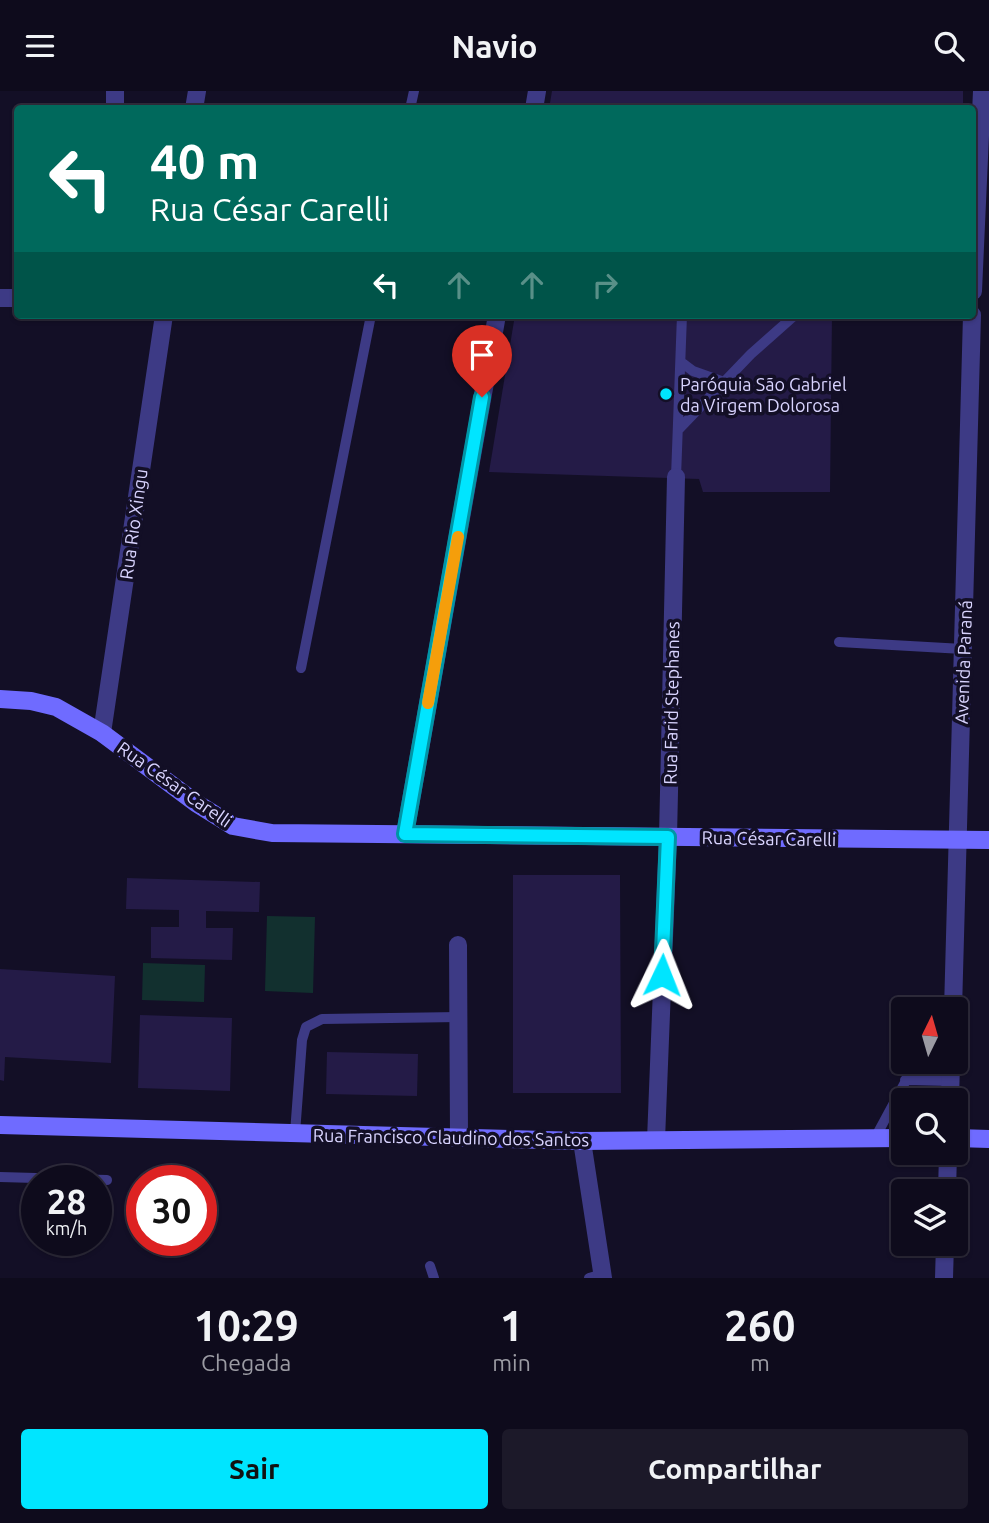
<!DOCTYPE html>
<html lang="pt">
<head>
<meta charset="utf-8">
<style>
	:root { --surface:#0e0b1c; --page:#1c1929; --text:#f1f3f6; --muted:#9b9ba3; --line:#2e2b3b; --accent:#00e5ff }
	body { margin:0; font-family:Ubuntu,sans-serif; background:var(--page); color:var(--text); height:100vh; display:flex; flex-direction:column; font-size:26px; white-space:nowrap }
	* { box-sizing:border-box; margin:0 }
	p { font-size:23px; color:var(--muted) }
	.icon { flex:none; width:38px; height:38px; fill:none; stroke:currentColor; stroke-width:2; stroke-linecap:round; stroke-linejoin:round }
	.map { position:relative; height:1187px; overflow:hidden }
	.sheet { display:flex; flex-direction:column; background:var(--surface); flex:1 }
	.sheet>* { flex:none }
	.guide { position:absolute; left:14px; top:14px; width:962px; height:214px; border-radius:7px; box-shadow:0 2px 5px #0004,0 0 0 2px var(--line); background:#00695c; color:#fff; overflow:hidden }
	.needle { width:46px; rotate:5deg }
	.tools { position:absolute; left:891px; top:906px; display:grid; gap:14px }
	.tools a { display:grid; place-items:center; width:77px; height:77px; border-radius:7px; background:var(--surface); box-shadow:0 2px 5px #0004,0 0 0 2px var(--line); font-size:35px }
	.speed { position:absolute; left:21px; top:1074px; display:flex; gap:14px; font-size:35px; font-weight:700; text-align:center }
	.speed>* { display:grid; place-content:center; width:91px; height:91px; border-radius:50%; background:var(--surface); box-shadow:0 2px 5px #0004,0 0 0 2px var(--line); line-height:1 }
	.speed small { font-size:18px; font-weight:400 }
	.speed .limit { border:10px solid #d22; background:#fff; color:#111 }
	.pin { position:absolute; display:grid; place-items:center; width:60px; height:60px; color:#fff; margin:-72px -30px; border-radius:50% 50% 50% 0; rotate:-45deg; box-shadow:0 0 7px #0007 }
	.pin .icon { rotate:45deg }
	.me { position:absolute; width:77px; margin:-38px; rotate:2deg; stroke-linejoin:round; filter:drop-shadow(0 0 5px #0008) }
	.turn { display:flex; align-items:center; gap:24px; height:147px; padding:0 21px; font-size:32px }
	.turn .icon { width:91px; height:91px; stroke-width:2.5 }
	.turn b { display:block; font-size:49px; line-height:60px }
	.lanes { display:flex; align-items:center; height:66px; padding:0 21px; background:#0003; justify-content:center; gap:35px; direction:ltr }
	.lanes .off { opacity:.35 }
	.eta { display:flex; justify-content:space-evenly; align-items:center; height:119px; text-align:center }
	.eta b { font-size:42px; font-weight:600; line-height:49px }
	.action { display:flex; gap:14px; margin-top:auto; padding:14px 21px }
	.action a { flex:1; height:80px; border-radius:7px; background:var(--accent); color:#111; font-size:28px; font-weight:600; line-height:80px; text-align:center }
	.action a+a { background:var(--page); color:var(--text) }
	header { display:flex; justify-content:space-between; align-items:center; height:91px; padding:0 21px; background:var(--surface); font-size:32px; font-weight:600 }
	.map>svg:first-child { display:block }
	.green { fill:#12302f }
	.building { fill:#241b47 }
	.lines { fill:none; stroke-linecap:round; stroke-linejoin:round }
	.lane { stroke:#3d3a85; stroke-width:10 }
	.street { stroke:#3d3a85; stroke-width:18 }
	.secondary { stroke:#6f6bff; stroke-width:18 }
	.route-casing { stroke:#0095a6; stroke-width:18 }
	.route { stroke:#00e5ff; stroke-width:12 }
	.slow { stroke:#f59e0b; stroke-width:12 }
	.poi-dot { fill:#00e5ff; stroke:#130f26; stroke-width:2.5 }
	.labels { text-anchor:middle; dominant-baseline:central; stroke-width:7; stroke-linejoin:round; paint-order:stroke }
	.poi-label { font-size:18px; fill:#d9d4ff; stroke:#130f26; text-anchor:start }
	.street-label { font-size:18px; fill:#d9d4ff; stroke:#130f26 }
</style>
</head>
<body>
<header><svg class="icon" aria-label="menu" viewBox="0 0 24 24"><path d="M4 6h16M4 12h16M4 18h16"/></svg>Navio<svg class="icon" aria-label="search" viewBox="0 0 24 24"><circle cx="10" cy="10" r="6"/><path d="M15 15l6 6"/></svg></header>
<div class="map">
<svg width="989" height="1187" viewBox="0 0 989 1187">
	<rect width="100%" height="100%" fill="#130f26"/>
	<!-- green -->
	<path class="green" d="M267 825 315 826 313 902 265 900Z
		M143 872 205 874 204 911 142 909Z"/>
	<!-- building -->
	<path class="building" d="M552 0H963V18H549Z
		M515 224H832L830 401H703L699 388 489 381Z
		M513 784H620L621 1002H513Z
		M127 787 260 791 259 821 206 820V837H233L232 869 151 867V836H179V819L126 818Z
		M0 878 115 885 111 972 5 966 4 990 0 989Z
		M140 924 232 927 230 1000 138 997Z
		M327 961 418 963 417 1005 326 1003Z"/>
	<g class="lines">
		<!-- lane -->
		<path class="lane" d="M410 18 414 0
			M681 271 693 280 724 291
			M678 339 751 263 795 224
			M676 386 682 224
			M839 551 963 558
			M301 577 371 224
			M905 989 951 990
			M295 1042 302 949 306 936 322 928 459 926
			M875 1047 916 971
			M0 1086 107 1089
			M430 1175 434 1187
			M589 1187 603 1183"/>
		<!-- street -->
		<path class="street" d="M115 18V0
			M194 18 197 0
			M534 18 537 0
			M973 200 982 0
			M0 207H18
			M102 642 164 224
			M405 743 497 224
			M458 854 459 1045
			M953 919 972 224
			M950 1010 951 971
			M656 1049 668 746 676 386
			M582 1050 603 1187
			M947 1101 948 1062
			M944 1187 945 1153"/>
		<!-- secondary -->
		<path class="secondary" d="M0 608 31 610 56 616 102 642 196 712 233 735 272 742 989 749
			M0 1034 582 1050 903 1047
			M956 1047 989 1048"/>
	</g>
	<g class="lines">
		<!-- route casing -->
		<g class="route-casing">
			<path id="route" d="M482 306 405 743 668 746 662 884"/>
		</g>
		<!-- route -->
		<use href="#route" class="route"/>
		<!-- slow -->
		<path class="slow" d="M428 612 458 446"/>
	</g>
	<!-- markers -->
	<circle class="poi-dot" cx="666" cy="303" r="7"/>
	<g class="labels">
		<!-- poi labels -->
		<g class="poi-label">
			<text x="680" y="293">Paróquia São Gabriel<tspan x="680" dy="21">da Virgem Dolorosa</tspan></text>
		</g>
		<!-- street labels -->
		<g class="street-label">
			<text transform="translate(133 433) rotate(-82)">Rua Rio Xingu</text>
			<text transform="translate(963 571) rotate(-88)">Avenida Paraná</text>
			<text transform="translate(671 612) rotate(-89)">Rua Farid Stephanes</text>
			<text transform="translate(175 693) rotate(35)">Rua César Carelli</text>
			<text transform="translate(769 747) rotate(1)">Rua César Carelli</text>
			<text transform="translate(451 1046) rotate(1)">Rua Francisco Claudino dos Santos</text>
		</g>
	</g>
</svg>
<div class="tools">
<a><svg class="needle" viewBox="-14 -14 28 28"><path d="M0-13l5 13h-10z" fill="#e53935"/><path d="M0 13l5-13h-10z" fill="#9b9ba3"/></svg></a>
<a><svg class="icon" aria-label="search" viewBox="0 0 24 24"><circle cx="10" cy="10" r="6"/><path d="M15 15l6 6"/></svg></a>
<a><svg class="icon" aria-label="layers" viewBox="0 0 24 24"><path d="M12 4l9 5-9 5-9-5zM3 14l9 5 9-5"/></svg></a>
</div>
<div class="speed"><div>28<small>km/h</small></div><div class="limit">30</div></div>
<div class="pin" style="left:482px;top:306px;background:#d93025"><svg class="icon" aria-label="arrive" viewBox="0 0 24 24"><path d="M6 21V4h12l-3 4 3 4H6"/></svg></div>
<svg class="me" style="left:662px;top:884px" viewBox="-20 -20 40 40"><path d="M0-17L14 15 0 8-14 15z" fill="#00e5ff" stroke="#fff" stroke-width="4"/></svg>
<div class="guide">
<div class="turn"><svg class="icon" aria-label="left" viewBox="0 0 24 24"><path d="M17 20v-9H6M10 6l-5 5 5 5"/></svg><div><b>40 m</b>Rua César Carelli</div></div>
<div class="lanes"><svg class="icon" aria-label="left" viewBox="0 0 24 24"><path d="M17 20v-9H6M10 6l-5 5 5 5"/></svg><svg class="icon off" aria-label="ahead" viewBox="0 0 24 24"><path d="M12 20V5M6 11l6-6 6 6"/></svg><svg class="icon off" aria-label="ahead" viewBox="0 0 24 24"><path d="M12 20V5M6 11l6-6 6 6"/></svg><svg class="icon off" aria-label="right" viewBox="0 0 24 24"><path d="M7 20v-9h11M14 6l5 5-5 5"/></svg></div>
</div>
</div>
<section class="sheet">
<div class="eta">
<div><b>10:29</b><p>Chegada</p></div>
<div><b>1</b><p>min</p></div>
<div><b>260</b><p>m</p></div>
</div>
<div class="action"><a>Sair</a><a>Compartilhar</a></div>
</section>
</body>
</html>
